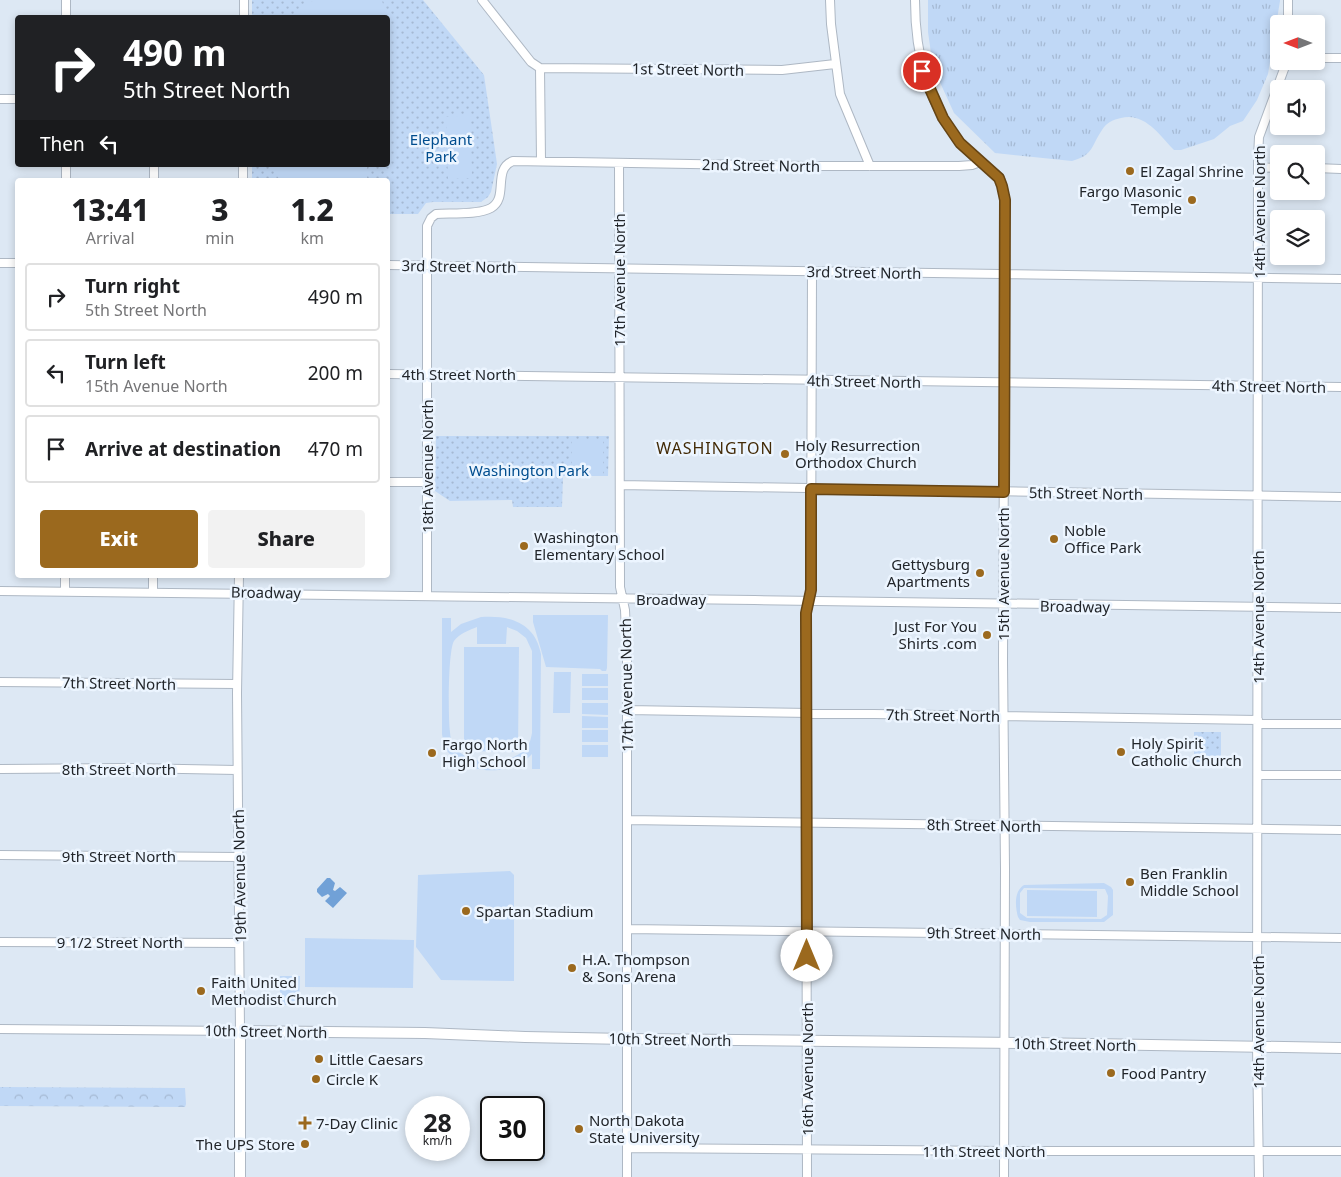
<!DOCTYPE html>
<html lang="en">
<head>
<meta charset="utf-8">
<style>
	:root { --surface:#fff; --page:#f2f2f2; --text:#202124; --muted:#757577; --line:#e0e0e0; --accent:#9b691e }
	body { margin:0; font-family:"Noto Sans",sans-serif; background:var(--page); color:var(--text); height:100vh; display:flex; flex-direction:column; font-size:19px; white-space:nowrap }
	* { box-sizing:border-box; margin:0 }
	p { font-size:16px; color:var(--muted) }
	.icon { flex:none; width:28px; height:28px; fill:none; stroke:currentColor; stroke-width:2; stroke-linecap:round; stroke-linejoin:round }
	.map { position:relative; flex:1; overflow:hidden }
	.sheet { position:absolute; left:15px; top:178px; width:375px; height:400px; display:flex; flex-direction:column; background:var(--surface); border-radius:5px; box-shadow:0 2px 8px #0003 }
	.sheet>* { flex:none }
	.banner { position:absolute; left:15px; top:15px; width:375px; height:152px; border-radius:5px; box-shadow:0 2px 8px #0003; background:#202124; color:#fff; overflow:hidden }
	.needle { width:32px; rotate:270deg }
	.buttons { position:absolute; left:1270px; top:15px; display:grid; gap:10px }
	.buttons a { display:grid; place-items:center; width:55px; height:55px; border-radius:5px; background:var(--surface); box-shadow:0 2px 8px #0003; font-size:25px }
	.speed { position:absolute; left:405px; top:1096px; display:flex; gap:10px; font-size:25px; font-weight:700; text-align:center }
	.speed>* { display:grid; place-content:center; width:65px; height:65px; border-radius:50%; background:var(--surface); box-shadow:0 2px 8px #0003; line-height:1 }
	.speed small { font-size:12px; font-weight:400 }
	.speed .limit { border:2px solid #111; border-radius:8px; background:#fff; color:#111 }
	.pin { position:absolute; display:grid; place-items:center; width:42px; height:42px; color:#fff; margin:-21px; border:2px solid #fff; border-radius:50%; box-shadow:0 1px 5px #0007 }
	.me { position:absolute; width:55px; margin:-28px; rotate:0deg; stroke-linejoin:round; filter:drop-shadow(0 0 4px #0008) }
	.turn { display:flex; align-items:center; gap:18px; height:105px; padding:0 25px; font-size:22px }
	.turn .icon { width:65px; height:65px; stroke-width:2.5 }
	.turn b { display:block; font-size:35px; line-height:42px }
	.then { display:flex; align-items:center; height:48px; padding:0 25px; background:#0003; gap:10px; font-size:19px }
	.eta { display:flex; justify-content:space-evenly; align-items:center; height:85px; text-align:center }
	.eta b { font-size:30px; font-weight:800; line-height:35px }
	.primary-button { display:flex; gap:10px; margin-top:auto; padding:10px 25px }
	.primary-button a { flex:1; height:58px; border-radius:5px; background:var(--accent); color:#fff; font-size:20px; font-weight:800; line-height:58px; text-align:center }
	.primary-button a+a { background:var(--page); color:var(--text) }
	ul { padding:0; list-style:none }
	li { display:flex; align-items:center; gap:15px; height:68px; margin:0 10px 8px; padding:0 15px; border:2px solid var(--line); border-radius:5px }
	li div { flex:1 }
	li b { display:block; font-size:19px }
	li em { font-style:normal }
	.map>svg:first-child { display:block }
	.grass { fill:url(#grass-tufts) }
	.forest { fill:url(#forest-crowns) }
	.park { fill:url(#park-dots) }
	.garden { fill:#c0d8f6; fill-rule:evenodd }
	.water { fill:#71a1d7 }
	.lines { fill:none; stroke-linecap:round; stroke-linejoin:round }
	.minor-casing { stroke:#aeb8c4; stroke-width:10 }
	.major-casing { stroke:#aeb8c4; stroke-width:12 }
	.minor { stroke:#fff; stroke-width:8 }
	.major { stroke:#fff; stroke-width:10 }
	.route-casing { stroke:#654414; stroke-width:12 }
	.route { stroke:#9b691e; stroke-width:9 }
	.poi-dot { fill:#9b691e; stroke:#ecf5ff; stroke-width:2 }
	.labels { text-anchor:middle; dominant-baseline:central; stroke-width:5; stroke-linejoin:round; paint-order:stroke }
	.street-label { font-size:15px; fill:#22262b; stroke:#ecf5ff }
	.park-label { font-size:15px; fill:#004d8e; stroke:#ecf5ff }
	.poi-label { font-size:15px; fill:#22262b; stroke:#ecf5ff; text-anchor:start }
	.neighbourhood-label { font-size:16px; letter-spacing:1px; fill:#432b07; stroke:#ecf5ff }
</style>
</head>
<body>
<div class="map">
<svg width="1341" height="1177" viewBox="0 0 1341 1177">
	<defs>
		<pattern id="grass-tufts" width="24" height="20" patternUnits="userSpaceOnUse" patternTransform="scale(1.25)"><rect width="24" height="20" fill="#c0d8f6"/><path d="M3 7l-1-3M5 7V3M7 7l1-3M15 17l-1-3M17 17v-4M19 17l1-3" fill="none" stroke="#a5b9d3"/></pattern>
		<pattern id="forest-crowns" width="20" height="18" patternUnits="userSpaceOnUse" patternTransform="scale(1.25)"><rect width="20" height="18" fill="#c0d8f6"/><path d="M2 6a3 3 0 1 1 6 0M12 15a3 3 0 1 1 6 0" fill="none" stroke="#a5b9d3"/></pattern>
		<pattern id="park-dots" width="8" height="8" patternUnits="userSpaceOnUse" patternTransform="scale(1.25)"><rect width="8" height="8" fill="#c0d8f6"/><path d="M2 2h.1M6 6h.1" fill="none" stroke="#a5b9d3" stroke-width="1.8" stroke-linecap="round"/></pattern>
	</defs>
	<rect width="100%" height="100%" fill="#dde8f4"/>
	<!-- grass -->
	<path class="grass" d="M928 0H1280V1L1268 74 1257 100 1243 121 1230 126 1214 139 1181 150H1174C1160 136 1145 112 1121 118 1113 120 1107 122 1102 130 1091 146 1094 155 1072 161L995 153 954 113 933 67 928 32Z"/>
	<!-- forest -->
	<path class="forest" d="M0 1087 185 1088 186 1104 185 1107 0 1106Z"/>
	<!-- park -->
	<path class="park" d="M252 0H423L484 75 497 164 491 192 488 197 481 202H433L426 203 418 214H388V180H252V165H388V18L252 17Z
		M436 436H609L608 476H563L562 507H513L512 500 450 501 435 491Z
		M1194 732H1221V749H1194Z
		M534 1138H545V1159H531V1150H534Z"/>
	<!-- garden -->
	<path class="garden" d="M314 0 382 1C390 23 393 33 388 57V18L289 17Z
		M470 115 472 178 448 179 446 117Z
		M269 165H367V179L280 180Z
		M572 440H603V474H572Z
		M533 615H608L607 668 606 671H602L600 669 546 667 533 622Z
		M481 617C509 615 535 622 541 654L540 769H532V754C512 776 467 776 448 752 444 746 443 740 442 734V618H451V632L461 624ZM477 627V644H506L507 627 517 631 526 638 532 651V733C531 738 530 743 527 747 512 766 469 767 455 747 452 743 450 737 450 732 448 718 448 650 454 641 459 634 469 630 477 627Z
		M464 647H519L518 752 464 751Z
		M554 672H571L570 713H553Z
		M582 674H608V686H582Z
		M582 688H608V700H582Z
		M582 703H608V715L582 714Z
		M582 716 608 717V728H582Z
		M582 730H608V742H582Z
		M582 745H608V757H582Z
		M1194 749H1221V764H1194Z
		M510 871 514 875V981L441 980 416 947 418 875Z
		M1104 883 1111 887 1113 890V915L1104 922H1030L1020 920 1018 917C1015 906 1014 891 1024 885ZM1024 888 1105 889 1108 896 1107 915 1101 919 1027 918 1020 913V893Z
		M1027 890 1097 891V917L1027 916Z
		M305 938 414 940 413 988 305 987Z
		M280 976H300L299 1005H280Z"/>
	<!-- water -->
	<path class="water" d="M327 878H330L335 883 333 890 335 891 340 887 347 893 333 908 325 901 330 896 328 894 322 897 317 892V889Z"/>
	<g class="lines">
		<!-- minor casing -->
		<g class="minor-casing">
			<path id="minor" d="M66 0V18
				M482 0 531 62 540 68
				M830 0 831 24 840 94 870 166
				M915 0C915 50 926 101 959 141 966 150 975 158 984 165 988 169 995 173 999 177 1003 183 1004 193 1005 200L1003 662 1005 869 1004 1177
				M244 18V0
				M1288 24V0
				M1316 58H1341
				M540 68 782 70 835 64
				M540 68 541 161
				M0 99H18
				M619 163 620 587 625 610 627 655V1177
				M1258 167 1279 168
				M1316 168 1341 169
				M66 180V165
				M154 180V165
				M243 180V165
				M0 263H18
				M388 265 1341 279
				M388 374 1341 387
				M388 482H427
				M620 485 1341 497
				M0 591C447 593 894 604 1341 608
				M65 591V575
				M153 591V575
				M427 594V226L431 218 436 214C450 213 479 215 491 208 509 198 492 169 513 161L805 166H959L972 165 980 162
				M0 682 237 684
				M627 710 1258 720
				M1258 724H1341
				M0 769 129 768 237 770
				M1258 775H1341
				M628 820 1341 830
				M0 855 238 857
				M627 929 1341 938
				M0 942 239 943
				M0 1029 240 1031 237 693 239 575
				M628 1148 1004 1151H1341
				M807 1177 806 613 811 590 812 271
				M1259 1177 1257 1046 1258 158 1259 137 1287 61"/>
		</g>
		<!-- major casing -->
		<g class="major-casing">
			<path id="major" d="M240 1177V1031L425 1033 525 1037 627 1039 1030 1043 1341 1048"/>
		</g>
		<!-- minor -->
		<use href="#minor" class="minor"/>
		<!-- major -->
		<use href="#major" class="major"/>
	</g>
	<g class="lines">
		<!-- route casing -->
		<g class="route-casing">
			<path id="route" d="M807 956 806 613 811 590V489L1004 492 1005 200 1002 186 999 178 960 143 943 118 922 71"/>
		</g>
		<!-- route -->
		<use href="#route" class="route"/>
	</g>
	<!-- markers -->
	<g class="poi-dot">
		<circle cx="1130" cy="171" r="5"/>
		<circle cx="1192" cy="200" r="5"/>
		<circle cx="785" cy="454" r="5"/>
		<circle cx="1054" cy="539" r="5"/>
		<circle cx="524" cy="546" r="5"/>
		<circle cx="980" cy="573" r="5"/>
		<circle cx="987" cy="635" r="5"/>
		<circle cx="1121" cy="752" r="5"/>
		<circle cx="432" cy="753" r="5"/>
		<circle cx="1130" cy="882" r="5"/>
		<circle cx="466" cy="911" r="5"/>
		<circle cx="572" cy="968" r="5"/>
		<circle cx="201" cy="991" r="5"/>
		<circle cx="319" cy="1059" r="5"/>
		<circle cx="1111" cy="1073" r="5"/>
		<circle cx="316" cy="1079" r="5"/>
		<path d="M302.5 1115.5h5v5h5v5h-5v5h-5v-5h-5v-5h5z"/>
		<circle cx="579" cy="1129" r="5"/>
		<circle cx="305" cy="1144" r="5"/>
	</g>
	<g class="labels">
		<!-- street labels -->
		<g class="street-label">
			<text transform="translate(688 69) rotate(1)">1st Street North</text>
			<text transform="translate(761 165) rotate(1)">2nd Street North</text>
			<text transform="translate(1259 212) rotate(-90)">14th Avenue North</text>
			<text transform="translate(459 266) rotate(1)">3rd Street North</text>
			<text transform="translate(864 272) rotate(1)">3rd Street North</text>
			<text transform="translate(619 280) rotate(-90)">17th Avenue North</text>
			<text x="459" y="374">4th Street North</text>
			<text transform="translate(864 381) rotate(1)">4th Street North</text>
			<text transform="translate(1269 386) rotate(1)">4th Street North</text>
			<text transform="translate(427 466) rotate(-90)">18th Avenue North</text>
			<text transform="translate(1086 493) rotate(1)">5th Street North</text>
			<text transform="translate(1003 574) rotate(-90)">15th Avenue North</text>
			<text transform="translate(266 592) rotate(1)">Broadway</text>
			<text x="671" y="599">Broadway</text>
			<text transform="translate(1075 606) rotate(1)">Broadway</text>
			<text transform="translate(1258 617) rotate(-90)">14th Avenue North</text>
			<text transform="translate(119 683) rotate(1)">7th Street North</text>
			<text transform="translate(626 685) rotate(-91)">17th Avenue North</text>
			<text transform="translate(943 715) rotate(1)">7th Street North</text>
			<text x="119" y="769">8th Street North</text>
			<text transform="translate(984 825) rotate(1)">8th Street North</text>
			<text x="119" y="856">9th Street North</text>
			<text transform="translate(239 876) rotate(-91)">19th Avenue North</text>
			<text transform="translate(984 933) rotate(1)">9th Street North</text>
			<text x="120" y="942">9 1/2 Street North</text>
			<text transform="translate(1258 1022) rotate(-90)">14th Avenue North</text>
			<text transform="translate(266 1031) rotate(1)">10th Street North</text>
			<text transform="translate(670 1039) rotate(1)">10th Street North</text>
			<text transform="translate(1075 1044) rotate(1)">10th Street North</text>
			<text transform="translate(807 1069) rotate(-90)">16th Avenue North</text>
			<text x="984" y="1151">11th Street North</text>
		</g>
		<!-- park labels -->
		<g class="park-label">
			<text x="441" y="139">Elephant<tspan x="441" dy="17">Park</tspan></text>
			<text x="529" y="470">Washington Park</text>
		</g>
		<!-- poi labels -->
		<g class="poi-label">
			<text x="1140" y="171">El Zagal Shrine</text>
			<text x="1182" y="191" text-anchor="end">Fargo Masonic<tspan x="1182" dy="17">Temple</tspan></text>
			<text x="795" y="445">Holy Resurrection<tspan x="795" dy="17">Orthodox Church</tspan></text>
			<text x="1064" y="530">Noble<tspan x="1064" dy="17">Office Park</tspan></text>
			<text x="534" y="537">Washington<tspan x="534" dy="17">Elementary School</tspan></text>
			<text x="970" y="564" text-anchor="end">Gettysburg<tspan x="970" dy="17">Apartments</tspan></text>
			<text x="977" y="626" text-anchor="end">Just For You<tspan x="977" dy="17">Shirts .com</tspan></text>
			<text x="1131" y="743">Holy Spirit<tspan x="1131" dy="17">Catholic Church</tspan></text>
			<text x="442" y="744">Fargo North<tspan x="442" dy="17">High School</tspan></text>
			<text x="1140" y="873">Ben Franklin<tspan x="1140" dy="17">Middle School</tspan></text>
			<text x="476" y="911">Spartan Stadium</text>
			<text x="582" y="959">H.A. Thompson<tspan x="582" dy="17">&amp; Sons Arena</tspan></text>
			<text x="211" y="982">Faith United<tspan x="211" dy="17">Methodist Church</tspan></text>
			<text x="329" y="1059">Little Caesars</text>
			<text x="1121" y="1073">Food Pantry</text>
			<text x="326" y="1079">Circle K</text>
			<text x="589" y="1120">North Dakota<tspan x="589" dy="17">State University</tspan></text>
			<text x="316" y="1123">7-Day Clinic</text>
			<text x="295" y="1144" text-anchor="end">The UPS Store</text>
		</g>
		<!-- neighbourhood labels -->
		<g class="neighbourhood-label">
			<text x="715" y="448">WASHINGTON</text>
		</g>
	</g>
</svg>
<div class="buttons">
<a><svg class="needle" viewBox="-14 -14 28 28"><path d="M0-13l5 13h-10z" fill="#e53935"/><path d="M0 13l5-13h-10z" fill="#757577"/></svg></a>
<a><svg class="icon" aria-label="sound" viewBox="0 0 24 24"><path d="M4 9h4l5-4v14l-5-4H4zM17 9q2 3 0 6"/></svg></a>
<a><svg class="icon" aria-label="search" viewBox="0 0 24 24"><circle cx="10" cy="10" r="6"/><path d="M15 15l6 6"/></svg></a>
<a><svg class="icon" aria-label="layers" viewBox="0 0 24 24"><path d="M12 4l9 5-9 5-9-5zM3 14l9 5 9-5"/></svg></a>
</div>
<div class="speed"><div>28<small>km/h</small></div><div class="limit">30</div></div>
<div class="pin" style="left:922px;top:71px;background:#d93025"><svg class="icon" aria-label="arrive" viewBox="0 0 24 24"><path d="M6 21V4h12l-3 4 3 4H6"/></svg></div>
<svg class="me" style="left:807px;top:956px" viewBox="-20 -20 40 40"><circle r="19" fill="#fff"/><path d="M0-13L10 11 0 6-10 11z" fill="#9b691e"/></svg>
<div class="banner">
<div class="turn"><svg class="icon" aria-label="right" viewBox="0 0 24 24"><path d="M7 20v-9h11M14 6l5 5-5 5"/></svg><div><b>490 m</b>5th Street North</div></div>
<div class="then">Then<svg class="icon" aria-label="left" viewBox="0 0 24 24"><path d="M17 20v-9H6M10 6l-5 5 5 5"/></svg></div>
</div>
<section class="sheet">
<div class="eta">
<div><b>13:41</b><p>Arrival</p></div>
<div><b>3</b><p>min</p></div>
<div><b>1.2</b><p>km</p></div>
</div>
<ul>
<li><svg class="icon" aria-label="right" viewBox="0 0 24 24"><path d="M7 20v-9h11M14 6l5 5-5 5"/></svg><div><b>Turn right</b><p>5th Street North</p></div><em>490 m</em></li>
<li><svg class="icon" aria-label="left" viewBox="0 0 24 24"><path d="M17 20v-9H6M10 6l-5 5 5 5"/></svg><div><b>Turn left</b><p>15th Avenue North</p></div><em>200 m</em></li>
<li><svg class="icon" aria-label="arrive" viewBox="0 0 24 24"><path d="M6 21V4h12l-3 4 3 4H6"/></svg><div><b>Arrive at destination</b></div><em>470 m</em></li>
</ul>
<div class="primary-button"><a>Exit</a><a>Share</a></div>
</section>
</div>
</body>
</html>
